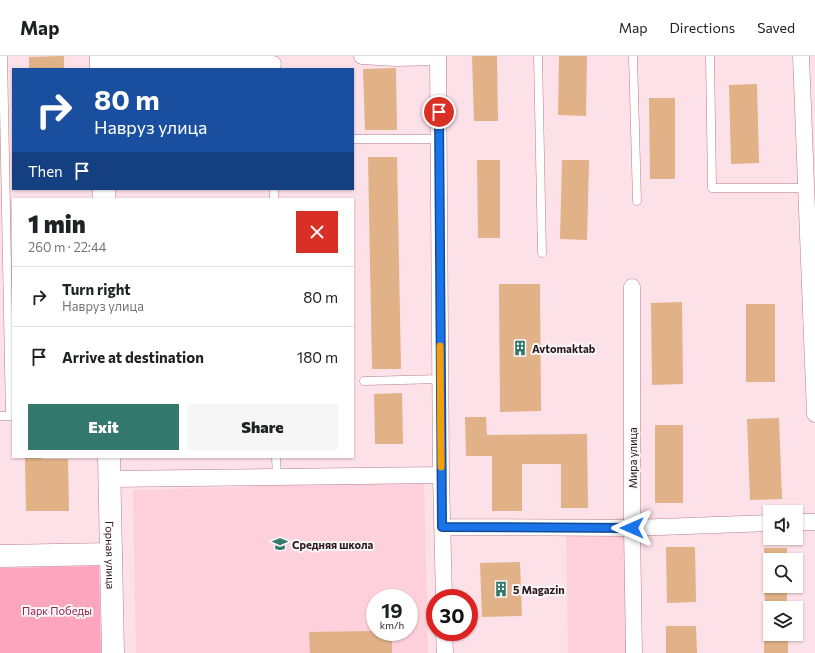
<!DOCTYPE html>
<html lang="en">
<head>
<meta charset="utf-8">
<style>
	:root { --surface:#fff; --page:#f6f6f6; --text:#202124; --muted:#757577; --line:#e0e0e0; --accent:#33786d }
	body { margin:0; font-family:Commissioner,sans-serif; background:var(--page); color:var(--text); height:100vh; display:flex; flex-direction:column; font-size:15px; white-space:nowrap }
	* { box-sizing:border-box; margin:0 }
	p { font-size:13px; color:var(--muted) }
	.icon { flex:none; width:22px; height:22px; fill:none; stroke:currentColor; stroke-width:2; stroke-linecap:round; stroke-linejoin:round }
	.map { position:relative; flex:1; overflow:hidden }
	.panel { position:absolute; left:12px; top:142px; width:342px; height:260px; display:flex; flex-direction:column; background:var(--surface); border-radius:0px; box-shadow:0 1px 3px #0004 }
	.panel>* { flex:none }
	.guide { position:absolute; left:12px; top:12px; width:342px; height:122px; border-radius:0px; box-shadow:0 1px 3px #0004; background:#1a4fa0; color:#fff; overflow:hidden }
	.controls { position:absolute; left:763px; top:449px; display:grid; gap:8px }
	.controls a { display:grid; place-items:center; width:40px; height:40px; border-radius:0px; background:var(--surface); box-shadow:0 1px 3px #0004; font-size:20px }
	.speed { position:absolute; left:366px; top:533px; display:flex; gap:8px; font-size:20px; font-weight:700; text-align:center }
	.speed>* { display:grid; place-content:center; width:52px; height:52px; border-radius:50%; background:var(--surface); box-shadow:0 1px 3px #0004; line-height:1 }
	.speed small { font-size:10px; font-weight:400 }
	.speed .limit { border:6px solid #d22; background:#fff; color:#111 }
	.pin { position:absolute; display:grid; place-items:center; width:34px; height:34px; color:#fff; margin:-17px; border:2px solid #fff; border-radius:50%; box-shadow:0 1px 4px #0007 }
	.me { position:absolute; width:44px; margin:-22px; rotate:270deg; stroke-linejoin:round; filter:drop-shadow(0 0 3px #0008) }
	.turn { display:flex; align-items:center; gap:14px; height:84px; padding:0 16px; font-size:18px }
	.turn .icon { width:52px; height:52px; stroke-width:2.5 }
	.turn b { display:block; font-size:28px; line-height:34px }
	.then { display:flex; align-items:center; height:38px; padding:0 16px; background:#0003; gap:8px; font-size:15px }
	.round { display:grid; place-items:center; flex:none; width:42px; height:42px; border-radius:0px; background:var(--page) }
	.overview { display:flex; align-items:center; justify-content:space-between; height:68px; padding:0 16px }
	h1 { font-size:24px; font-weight:800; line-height:30px }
	.primary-button { display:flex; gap:8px; margin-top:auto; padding:8px 16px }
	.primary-button a { flex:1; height:46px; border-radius:0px; background:var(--accent); color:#fff; font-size:16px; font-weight:800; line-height:46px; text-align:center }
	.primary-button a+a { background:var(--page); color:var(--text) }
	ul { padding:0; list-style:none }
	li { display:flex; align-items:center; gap:12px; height:60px; padding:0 16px; border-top:1px solid var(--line) }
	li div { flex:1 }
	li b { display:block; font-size:15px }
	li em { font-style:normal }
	header { display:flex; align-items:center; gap:24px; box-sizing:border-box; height:56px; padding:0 20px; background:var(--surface); border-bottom:1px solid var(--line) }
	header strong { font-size:19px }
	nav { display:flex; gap:22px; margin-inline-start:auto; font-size:14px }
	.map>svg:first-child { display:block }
	.built { fill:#fed0dc; fill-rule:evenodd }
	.green { fill:#fba6be }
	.building { fill:#e1b187 }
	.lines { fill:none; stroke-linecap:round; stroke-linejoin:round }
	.lane-casing { stroke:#ba7d8e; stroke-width:9 }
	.street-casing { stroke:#ba7d8e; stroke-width:17 }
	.secondary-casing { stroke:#ba7d8e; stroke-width:23 }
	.lane { stroke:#fff; stroke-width:8 }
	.street { stroke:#fff; stroke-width:16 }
	.secondary { stroke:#fff; stroke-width:22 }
	.route-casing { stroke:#114b97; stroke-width:10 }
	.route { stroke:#1a73e8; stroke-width:7 }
	.slow { stroke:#f59e0b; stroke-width:7 }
	.labels { text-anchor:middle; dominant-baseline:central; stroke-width:4; stroke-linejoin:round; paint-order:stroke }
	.poi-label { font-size:11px; font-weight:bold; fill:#2f171e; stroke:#f7f7f7; text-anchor:start }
	.street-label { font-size:11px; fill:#2f171e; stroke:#f7f7f7 }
	.park-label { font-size:11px; fill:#962150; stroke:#f7f7f7 }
</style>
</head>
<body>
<header>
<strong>Map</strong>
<nav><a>Map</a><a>Directions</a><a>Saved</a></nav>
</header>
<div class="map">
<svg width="815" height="597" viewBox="0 0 815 597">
	<rect width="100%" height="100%" fill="#fde1e8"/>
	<!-- built -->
	<path class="built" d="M424 425 428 597H136L133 434ZM375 542H409V576H375Z
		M566 476H629L630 597H568Z"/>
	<!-- green -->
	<path class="green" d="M99 510 101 597H0V512Z"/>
	<!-- building -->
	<path class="building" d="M64 0V13H29V1Z
		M472 0H497L498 65H474Z
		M559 0H587L586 60 558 59Z
		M396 12 397 74H365L363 13Z
		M757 28 759 107 731 108 729 29Z
		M649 42H675V123H650Z
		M368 101H397L401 313H372Z
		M477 104H500V182H478Z
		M562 104H589L587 184 560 183Z
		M499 228H540L541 355 500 356Z
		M682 246 683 328 652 329 651 247Z
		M746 248H775V326H746Z
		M402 337 403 388H375L374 338Z
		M465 361H486L487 379 587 378 588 452H561V408H522V455H492V400H466Z
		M779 362 782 443 750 444 747 363Z
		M655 369H683V447H655Z
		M25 401H42V403H68L69 455H26Z
		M666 491H695L696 546 667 547Z
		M764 492H787V504H764Z
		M520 506 522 560 482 561 480 507Z
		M764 530H787V546H765Z
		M666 570H696L697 597H666Z
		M375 575 392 576V597H310L309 576Z
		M764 578H788V597H764Z"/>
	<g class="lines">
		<!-- lane casing -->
		<g class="lane-casing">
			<path id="lane" d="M538 0 542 197
				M633 0 637 145
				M710 0 712 132H806
				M353 83H439
				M274 133V143
				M364 325 440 323
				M0 360H10L3 0
				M276 401 277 421"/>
		</g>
		<!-- street casing -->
		<g class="street-casing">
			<path id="street" d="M362 0 396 2 438 1
				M438 0 441 419 444 542
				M801 0 815 358
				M101 6 196 5 216 8H273
				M632 231V472L634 597
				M110 423 441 419
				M796 466H815
				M442 471 632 472 770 467
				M444 576 445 597"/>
		</g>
		<!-- secondary casing -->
		<g class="secondary-casing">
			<g id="secondary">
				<path d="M101 0V13"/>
				<path d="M104 133V143"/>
				<path id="s1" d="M109 401 113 597"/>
				<path d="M0 500 111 498"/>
			</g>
		</g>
		<!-- lane -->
		<use href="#lane" class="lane"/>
		<!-- street -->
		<use href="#street" class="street"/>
		<!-- secondary -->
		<use href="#secondary" class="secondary"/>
	</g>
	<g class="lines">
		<!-- route casing -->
		<g class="route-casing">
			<path id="route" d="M439 56 442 471 632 472"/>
		</g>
		<!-- route -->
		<use href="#route" class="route"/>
		<!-- slow -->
		<path class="slow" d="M440 290 441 411"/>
	</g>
	<!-- icons -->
	<defs>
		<g id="building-bare" transform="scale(1.2)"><path d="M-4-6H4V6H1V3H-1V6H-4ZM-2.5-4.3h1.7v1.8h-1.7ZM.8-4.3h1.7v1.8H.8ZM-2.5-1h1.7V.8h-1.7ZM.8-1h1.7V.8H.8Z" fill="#33786d" stroke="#f7f7f7" stroke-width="2.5" paint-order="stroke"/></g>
		<g id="school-bare" transform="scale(1.2)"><path d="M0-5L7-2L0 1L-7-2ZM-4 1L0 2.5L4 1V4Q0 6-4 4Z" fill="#33786d" stroke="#f7f7f7" stroke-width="2.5" paint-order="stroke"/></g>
	</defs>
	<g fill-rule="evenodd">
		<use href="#building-bare" x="520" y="292"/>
		<use href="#school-bare" x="280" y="488"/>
		<use href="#building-bare" x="501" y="533"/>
	</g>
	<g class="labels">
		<!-- poi labels -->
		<g class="poi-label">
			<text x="532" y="292">Avtomaktab</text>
			<text x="292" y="488">Средняя школа</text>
			<text x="513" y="533">5 Magazin</text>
		</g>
		<!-- street labels -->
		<g class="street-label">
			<text transform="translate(632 402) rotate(-90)">Мира улица</text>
			<text stroke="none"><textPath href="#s1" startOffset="98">Горная улица</textPath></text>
		</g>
		<!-- park labels -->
		<g class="park-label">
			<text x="57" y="554">Парк Победы</text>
		</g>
	</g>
</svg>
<div class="controls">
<a><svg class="icon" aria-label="sound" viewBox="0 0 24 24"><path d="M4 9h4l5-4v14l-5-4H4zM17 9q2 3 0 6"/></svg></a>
<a><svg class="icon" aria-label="search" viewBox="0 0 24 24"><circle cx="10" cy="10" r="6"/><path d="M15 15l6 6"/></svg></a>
<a><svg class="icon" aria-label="layers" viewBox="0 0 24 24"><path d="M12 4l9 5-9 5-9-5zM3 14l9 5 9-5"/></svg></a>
</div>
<div class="speed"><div>19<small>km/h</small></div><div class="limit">30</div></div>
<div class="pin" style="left:439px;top:56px;background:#d93025"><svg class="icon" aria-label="arrive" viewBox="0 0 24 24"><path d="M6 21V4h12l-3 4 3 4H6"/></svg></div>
<svg class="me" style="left:632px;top:472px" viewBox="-20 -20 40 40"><path d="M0-17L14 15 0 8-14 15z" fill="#1a73e8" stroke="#fff" stroke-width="4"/></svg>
<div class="guide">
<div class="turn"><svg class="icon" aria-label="right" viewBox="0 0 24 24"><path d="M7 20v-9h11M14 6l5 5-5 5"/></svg><div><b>80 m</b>Навруз улица</div></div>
<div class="then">Then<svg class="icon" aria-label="arrive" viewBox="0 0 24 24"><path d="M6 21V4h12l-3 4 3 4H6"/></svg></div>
</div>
<section class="panel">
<div class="overview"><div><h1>1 min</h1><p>260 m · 22:44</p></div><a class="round" style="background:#d93025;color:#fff"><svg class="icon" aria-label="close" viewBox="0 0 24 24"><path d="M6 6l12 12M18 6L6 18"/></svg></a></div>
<ul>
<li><svg class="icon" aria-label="right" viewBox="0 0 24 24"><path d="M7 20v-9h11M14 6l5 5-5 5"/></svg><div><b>Turn right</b><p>Навруз улица</p></div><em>80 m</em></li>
<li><svg class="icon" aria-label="arrive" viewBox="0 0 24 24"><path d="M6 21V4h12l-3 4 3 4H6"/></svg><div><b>Arrive at destination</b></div><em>180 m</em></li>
</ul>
<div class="primary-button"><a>Exit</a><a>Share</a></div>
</section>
</div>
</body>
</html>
